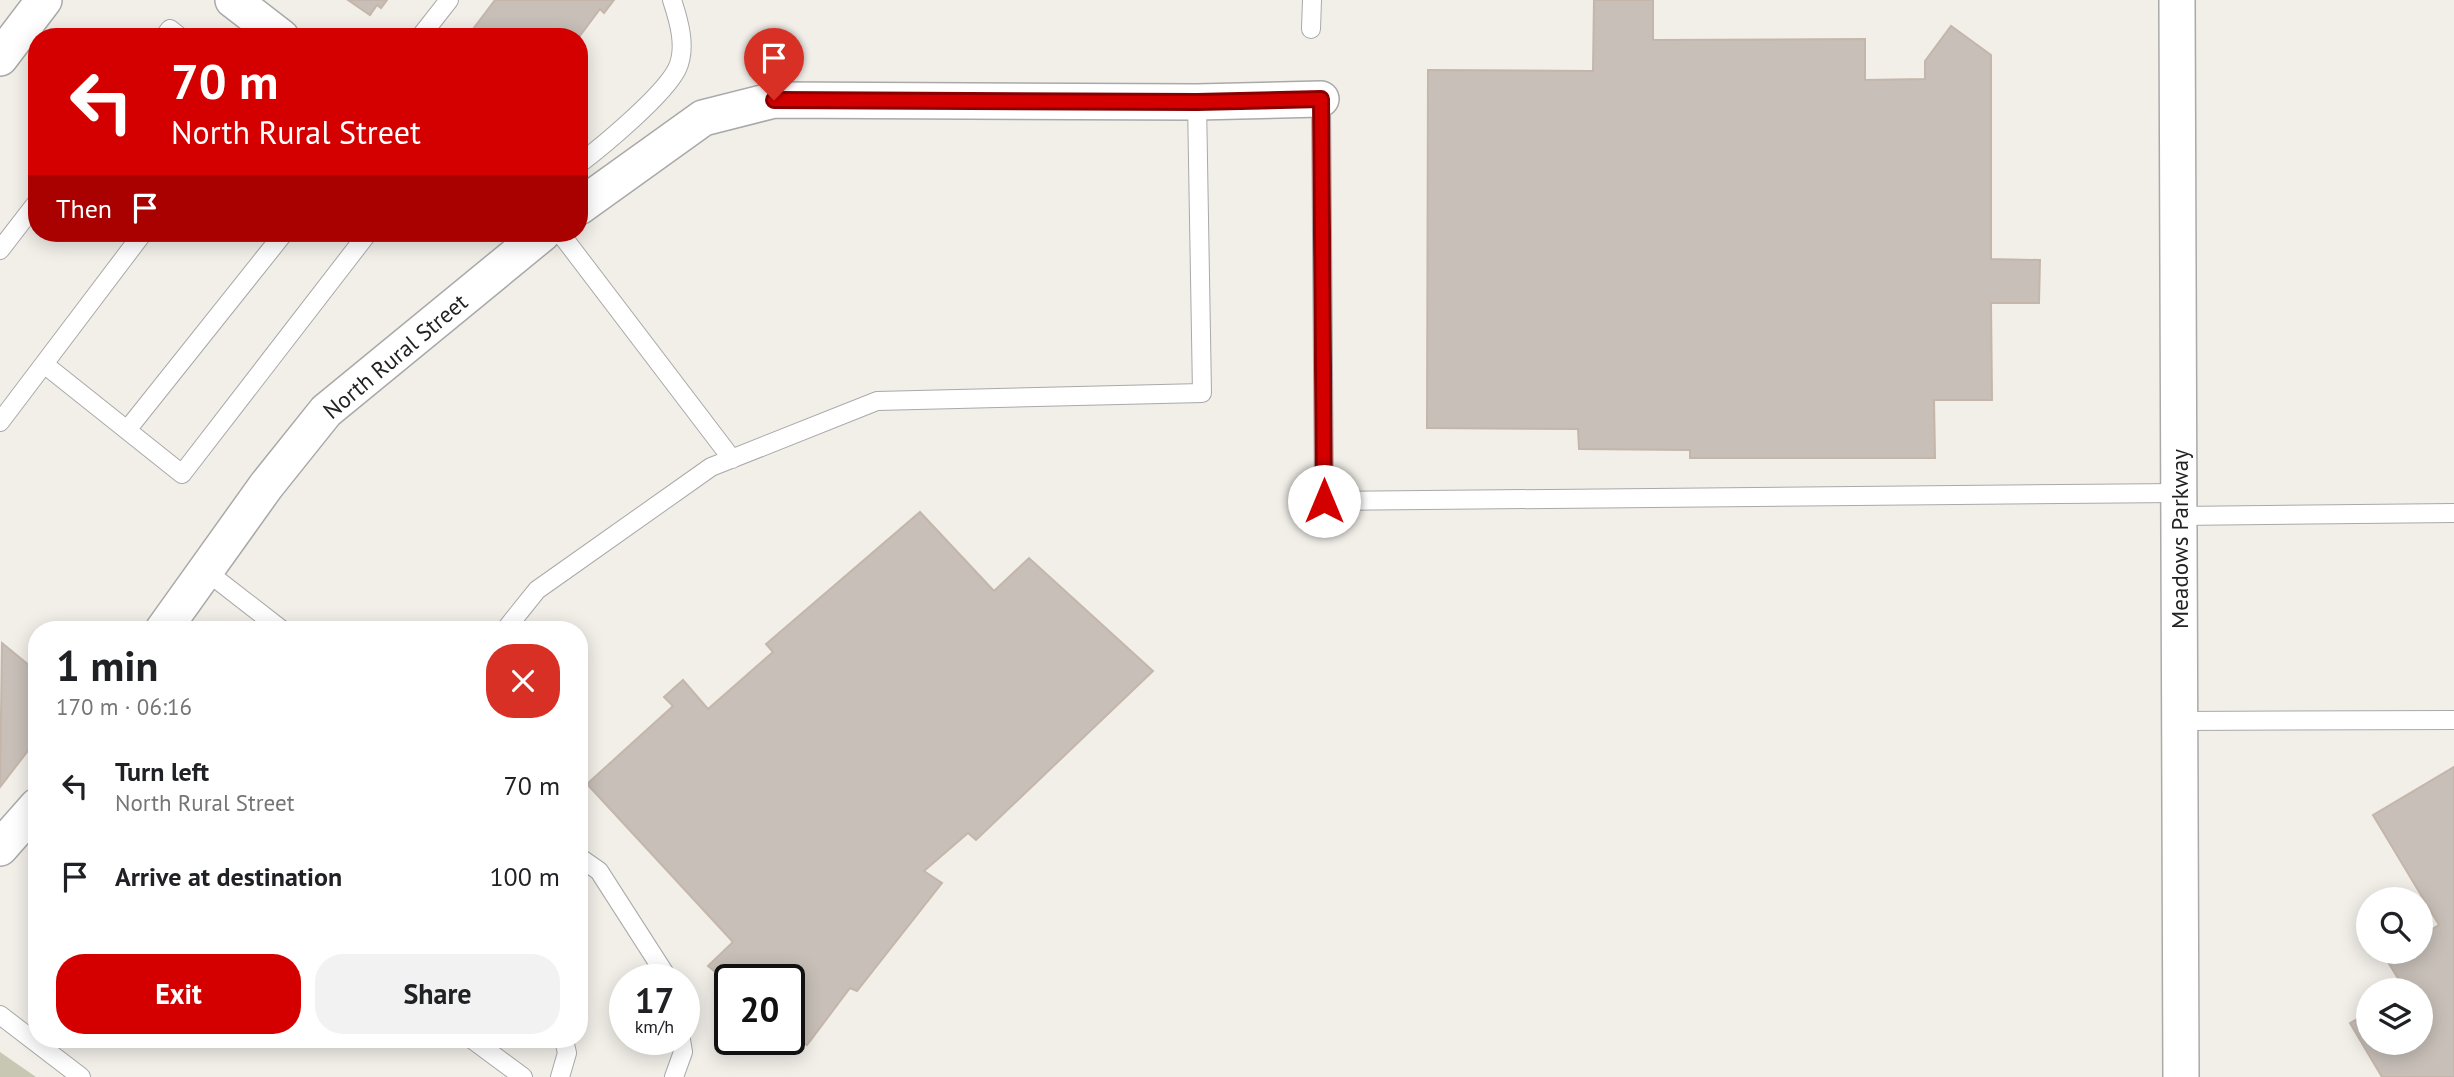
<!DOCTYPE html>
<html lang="en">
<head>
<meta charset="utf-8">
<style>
	:root { --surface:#fff; --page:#f2f2f2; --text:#202124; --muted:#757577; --accent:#d40000 }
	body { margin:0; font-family:"PT Sans",sans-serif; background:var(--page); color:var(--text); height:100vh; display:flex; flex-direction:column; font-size:26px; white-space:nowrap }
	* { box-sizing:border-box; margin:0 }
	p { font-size:23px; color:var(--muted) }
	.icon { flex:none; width:38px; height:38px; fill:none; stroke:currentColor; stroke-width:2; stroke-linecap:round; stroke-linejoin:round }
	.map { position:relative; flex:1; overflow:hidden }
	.sheet { position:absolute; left:28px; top:621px; width:560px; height:427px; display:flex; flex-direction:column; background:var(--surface); border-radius:28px; box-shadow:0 4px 18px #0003 }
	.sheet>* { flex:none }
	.hud { position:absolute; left:28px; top:28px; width:560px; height:214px; border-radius:28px; box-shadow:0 4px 18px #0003; background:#d40000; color:#fff; overflow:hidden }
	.buttons { position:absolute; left:2356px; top:887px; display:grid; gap:14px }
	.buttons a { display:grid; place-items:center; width:77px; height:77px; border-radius:50%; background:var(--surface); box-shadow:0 4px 18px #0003; font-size:35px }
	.speed { position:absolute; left:609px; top:964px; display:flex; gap:14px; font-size:35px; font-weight:700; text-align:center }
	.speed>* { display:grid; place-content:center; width:91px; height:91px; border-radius:50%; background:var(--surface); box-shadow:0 4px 18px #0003; line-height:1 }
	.speed small { font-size:18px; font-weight:400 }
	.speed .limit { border:4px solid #111; border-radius:10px; background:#fff; color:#111 }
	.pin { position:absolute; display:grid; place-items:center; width:60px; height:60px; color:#fff; margin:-72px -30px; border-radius:50% 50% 50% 0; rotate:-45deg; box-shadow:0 0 7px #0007 }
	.pin .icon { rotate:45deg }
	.me { position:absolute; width:77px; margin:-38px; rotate:0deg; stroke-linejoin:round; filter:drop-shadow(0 0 5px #0008) }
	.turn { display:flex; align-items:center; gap:24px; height:147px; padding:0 28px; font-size:32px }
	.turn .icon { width:91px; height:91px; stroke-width:2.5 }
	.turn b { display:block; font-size:49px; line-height:60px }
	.then { display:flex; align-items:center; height:66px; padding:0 28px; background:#0003; gap:14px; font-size:26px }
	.round { display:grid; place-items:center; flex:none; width:74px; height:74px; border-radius:28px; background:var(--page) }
	.overview { display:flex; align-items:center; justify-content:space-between; height:119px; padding:0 28px }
	h1 { font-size:42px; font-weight:700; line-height:52px }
	.cta { display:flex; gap:14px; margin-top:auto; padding:14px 28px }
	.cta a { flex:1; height:80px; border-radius:28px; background:var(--accent); color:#fff; font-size:28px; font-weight:700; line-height:80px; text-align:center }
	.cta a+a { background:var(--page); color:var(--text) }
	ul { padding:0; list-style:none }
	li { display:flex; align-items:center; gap:21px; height:91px; padding:0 28px }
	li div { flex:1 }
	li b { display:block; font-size:26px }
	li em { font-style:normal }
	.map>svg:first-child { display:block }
	.construction { fill:#c7c7b4 }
	.building { fill:#c7bfb8; stroke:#c4b6ab; stroke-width:2 }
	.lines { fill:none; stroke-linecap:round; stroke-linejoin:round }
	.service-casing { stroke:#a9a9a9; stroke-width:20 }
	.minor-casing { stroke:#a9a9a9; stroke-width:38 }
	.service { stroke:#fff; stroke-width:18 }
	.minor { stroke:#fff; stroke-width:35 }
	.route-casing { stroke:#8a0000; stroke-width:18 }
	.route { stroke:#d40000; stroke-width:12 }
	.labels { text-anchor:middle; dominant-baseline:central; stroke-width:5; stroke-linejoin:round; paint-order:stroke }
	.street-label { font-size:23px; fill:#222; stroke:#fff }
</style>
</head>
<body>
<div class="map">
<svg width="2454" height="1077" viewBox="0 0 2454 1077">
	<rect width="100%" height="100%" fill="#f2efe9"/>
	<!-- construction -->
	<path class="construction" d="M0 1052 36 1077H0Z"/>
	<!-- building -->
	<path class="building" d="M348 0H387L381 8 377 5 370 15Z
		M495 0H614L604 13 600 9 579 37H467Z
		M1594 0H1653V40L1865 39V80L1925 79V61L1951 26 1991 55V259L2040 260 2039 303H1991L1992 400H1934L1935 458H1690V450L1579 449 1578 429 1427 428 1428 70 1593 71Z
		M920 512 994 591 1029 558 1153 671 976 840 968 833 924 871 942 883 857 991 850 988 807 1045 789 1031V980H730V984L708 966 733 942 587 784 673 706 664 697 683 680 708 709 773 652 766 644Z
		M2 643 30 666 34 661 37 664V739L0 787Z
		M2454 767V1077H2382L2350 1023 2368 1013V1043H2420V990H2405L2385 957 2394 952H2420V936L2439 925 2373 815Z"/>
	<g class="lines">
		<!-- service casing -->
		<g class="service-casing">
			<path id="service" d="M1311 29 1312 0
				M164 37 170 29 180 37
				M420 37 449 0
				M1321 99 1324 501 2178 493
				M579 164C604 145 664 95 677 69 687 48 679 21 672 0
				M560 233 732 459
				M0 250 37 202
				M44 364 182 474 368 233
				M0 422 143 233
				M127 430 284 233
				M2179 516 2454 513
				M206 571 282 630
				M505 630 537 590 711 467 877 401 1202 393 1197 102
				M2180 721 2454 720
				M579 857 599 871 669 980
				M0 1015 81 1077
				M473 1040 523 1077
				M560 1077 567 1053 564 1040
				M674 1077 683 1052 681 1040"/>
		</g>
		<!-- minor casing -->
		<g class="minor-casing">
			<path id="minor" d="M233 0 281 37
				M2177 0 2181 1077
				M0 58 44 0
				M579 207 703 118 774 100 1197 102 1321 99
				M163 630 266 486 326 411 543 233
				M0 848 37 806"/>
		</g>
		<!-- service -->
		<use href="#service" class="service"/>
		<!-- minor -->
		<use href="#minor" class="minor"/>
	</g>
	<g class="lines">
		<!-- route casing -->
		<g class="route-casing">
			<path id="route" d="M774 100 1197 102 1321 99 1324 501"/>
		</g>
		<!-- route -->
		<use href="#route" class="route"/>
	</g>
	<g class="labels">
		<!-- street labels -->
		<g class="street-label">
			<text transform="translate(395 356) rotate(-40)">North Rural Street</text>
			<text transform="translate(2179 539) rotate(-90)">Meadows Parkway</text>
		</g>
	</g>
</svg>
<div class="buttons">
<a><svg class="icon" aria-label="search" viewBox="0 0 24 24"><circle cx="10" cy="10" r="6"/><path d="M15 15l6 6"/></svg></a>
<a><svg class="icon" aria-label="layers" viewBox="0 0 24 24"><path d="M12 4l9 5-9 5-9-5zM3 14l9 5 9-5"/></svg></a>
</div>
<div class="speed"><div>17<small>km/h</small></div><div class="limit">20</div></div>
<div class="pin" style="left:774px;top:100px;background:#d93025"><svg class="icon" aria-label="arrive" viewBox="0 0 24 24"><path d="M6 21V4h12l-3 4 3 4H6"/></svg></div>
<svg class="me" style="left:1324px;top:501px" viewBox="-20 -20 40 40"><circle r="19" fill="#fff"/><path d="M0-13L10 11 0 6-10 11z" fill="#d40000"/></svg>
<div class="hud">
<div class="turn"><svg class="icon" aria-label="left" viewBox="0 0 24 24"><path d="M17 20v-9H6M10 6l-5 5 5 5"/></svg><div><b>70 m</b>North Rural Street</div></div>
<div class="then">Then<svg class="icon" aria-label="arrive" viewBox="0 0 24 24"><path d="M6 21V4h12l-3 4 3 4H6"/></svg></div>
</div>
<section class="sheet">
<div class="overview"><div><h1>1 min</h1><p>170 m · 06:16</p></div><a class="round" style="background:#d93025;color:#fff"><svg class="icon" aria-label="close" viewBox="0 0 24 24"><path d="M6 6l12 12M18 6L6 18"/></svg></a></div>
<ul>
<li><svg class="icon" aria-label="left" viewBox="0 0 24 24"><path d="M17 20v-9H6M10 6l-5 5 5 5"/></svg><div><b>Turn left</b><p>North Rural Street</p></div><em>70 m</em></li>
<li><svg class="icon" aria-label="arrive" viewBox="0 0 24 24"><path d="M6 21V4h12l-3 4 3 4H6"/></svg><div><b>Arrive at destination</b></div><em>100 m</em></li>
</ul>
<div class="cta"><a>Exit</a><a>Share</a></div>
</section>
</div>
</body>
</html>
